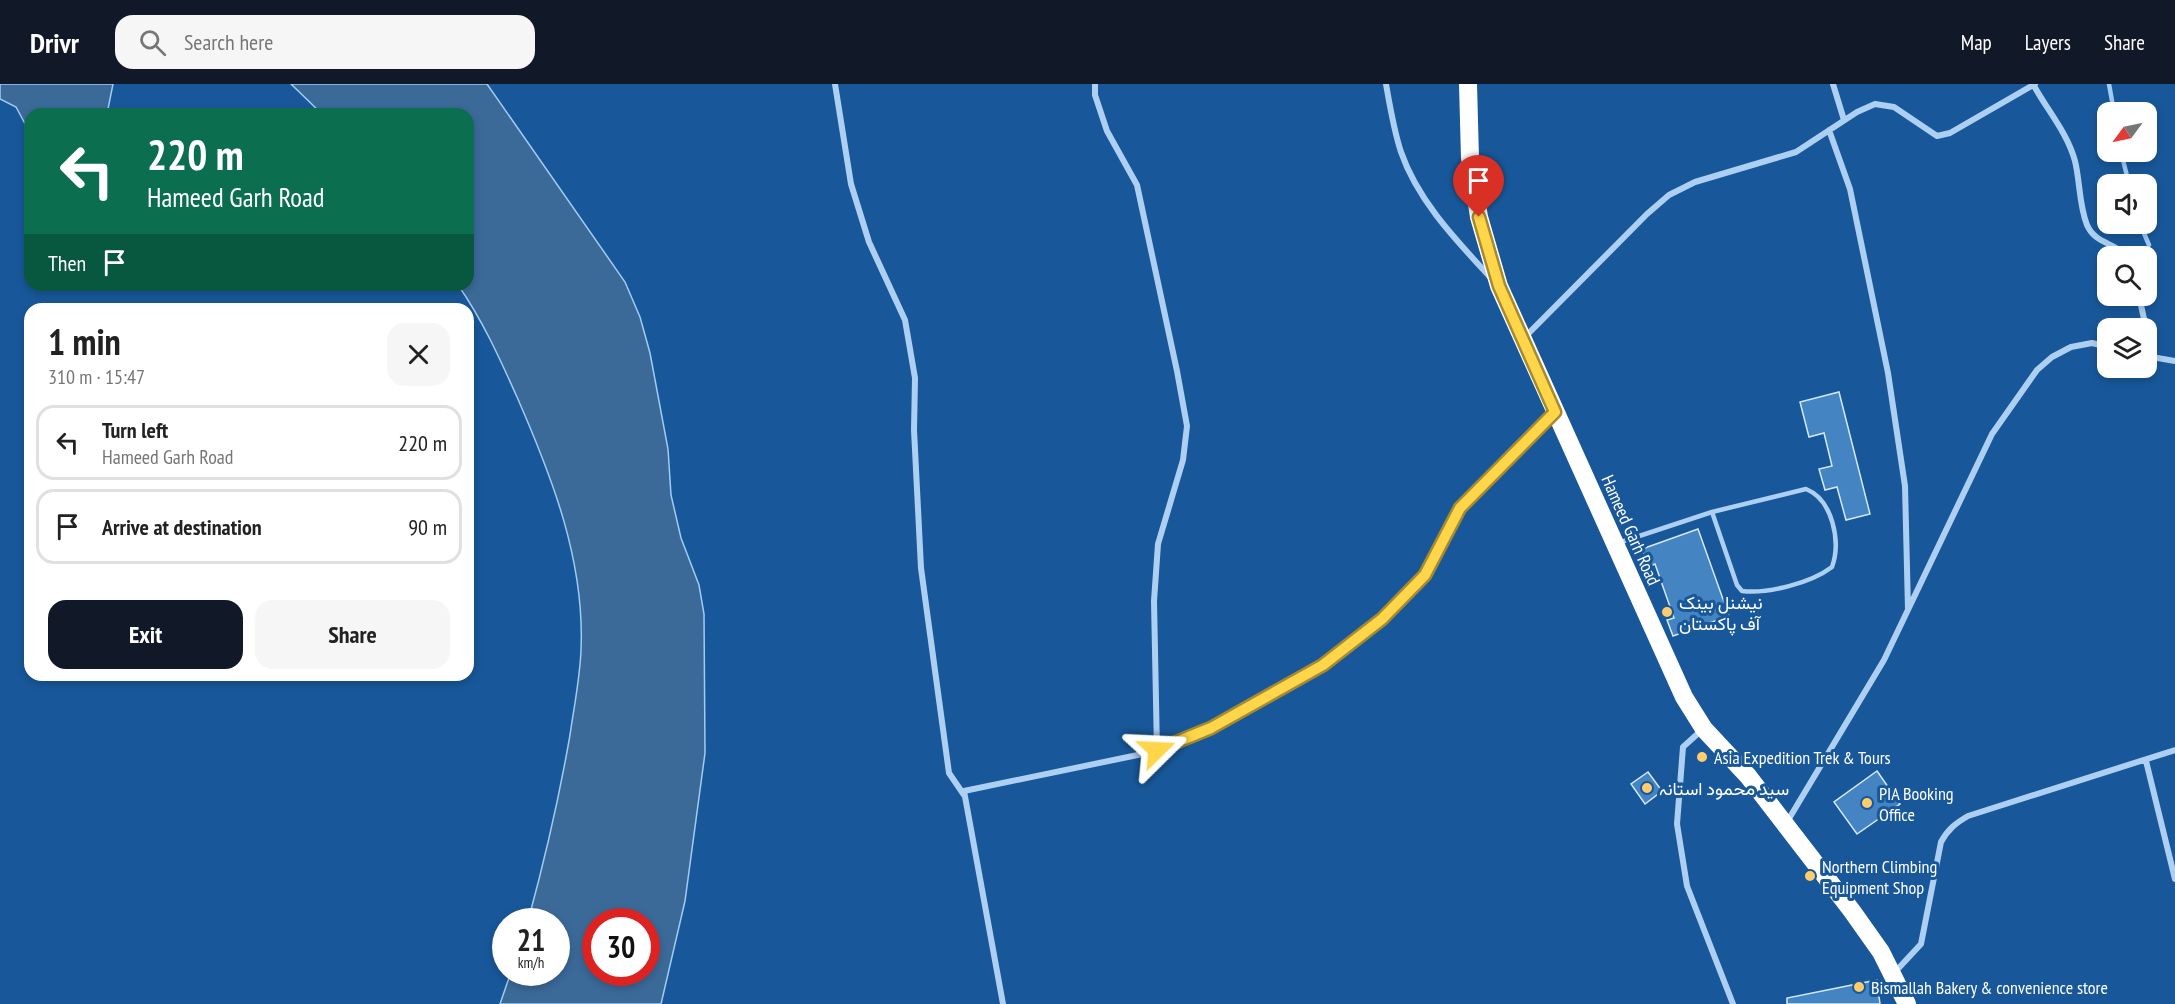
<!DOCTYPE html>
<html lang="en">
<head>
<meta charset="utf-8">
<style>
	:root { --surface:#fff; --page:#f6f6f6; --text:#222; --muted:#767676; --line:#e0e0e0; --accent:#111827 }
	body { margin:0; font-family:"PT Sans Narrow",Vazirmatn,sans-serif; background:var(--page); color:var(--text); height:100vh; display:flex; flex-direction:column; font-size:22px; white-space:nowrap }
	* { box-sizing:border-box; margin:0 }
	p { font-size:20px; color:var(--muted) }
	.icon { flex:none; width:33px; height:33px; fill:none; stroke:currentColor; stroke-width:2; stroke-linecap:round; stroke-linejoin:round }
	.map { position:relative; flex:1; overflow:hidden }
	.drawer { position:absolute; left:24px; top:219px; width:450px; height:378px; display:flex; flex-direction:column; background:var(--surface); border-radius:18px; box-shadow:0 3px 9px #0003 }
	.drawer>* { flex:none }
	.hud { position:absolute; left:24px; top:24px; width:450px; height:183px; border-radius:18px; box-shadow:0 3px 9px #0003; background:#0b6e4f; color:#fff; overflow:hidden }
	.needle { width:39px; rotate:237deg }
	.tools { position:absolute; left:2097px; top:18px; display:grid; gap:12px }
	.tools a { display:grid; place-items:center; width:60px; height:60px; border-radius:12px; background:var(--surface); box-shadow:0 3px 9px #0003; font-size:30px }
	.speed { position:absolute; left:492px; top:824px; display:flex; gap:12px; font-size:30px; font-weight:700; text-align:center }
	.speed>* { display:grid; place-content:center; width:78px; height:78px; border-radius:50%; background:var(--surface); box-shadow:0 3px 9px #0003; line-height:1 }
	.speed small { font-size:15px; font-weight:400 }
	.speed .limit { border:9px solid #d22; background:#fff; color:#111 }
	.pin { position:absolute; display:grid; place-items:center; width:51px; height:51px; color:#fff; margin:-62px -26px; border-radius:50% 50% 50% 0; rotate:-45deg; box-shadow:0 0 6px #0007 }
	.pin .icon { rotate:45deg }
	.me { position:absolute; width:66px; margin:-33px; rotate:69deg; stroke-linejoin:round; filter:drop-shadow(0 0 4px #0008) }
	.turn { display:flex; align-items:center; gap:21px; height:126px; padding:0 24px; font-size:27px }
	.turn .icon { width:78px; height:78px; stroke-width:2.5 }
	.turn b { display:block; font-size:42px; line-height:51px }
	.then { display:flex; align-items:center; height:57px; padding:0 24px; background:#0003; gap:12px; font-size:22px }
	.round { display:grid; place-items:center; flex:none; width:63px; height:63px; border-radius:18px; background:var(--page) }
	.head { display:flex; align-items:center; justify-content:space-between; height:102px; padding:0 24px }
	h1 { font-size:36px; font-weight:700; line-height:45px }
	.action { display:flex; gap:12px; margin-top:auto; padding:12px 24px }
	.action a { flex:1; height:69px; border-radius:18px; background:var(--accent); color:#fff; font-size:24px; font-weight:700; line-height:69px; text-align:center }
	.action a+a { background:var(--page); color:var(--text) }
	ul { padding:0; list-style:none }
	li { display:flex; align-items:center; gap:18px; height:75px; margin:0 12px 9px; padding:0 12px; border:3px solid var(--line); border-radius:18px }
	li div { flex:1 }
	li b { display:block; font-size:22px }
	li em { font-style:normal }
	header { display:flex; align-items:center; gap:36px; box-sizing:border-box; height:84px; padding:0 30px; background:var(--accent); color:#fff }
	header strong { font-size:28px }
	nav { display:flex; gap:33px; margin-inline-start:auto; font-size:21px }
	.search { width:420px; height:54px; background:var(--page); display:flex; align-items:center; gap:15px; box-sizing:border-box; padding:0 21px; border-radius:18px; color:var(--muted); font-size:22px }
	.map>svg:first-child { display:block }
	.water { fill:#3b6a99; stroke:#9fccf4; stroke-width:1.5; fill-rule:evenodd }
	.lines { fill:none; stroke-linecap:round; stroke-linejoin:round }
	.stream { stroke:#9fccf4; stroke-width:4.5 }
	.building { fill:#4484c2; stroke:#d4e9fc; stroke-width:1.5 }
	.lane { stroke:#add0f2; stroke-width:4.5 }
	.street { stroke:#add0f2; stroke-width:6 }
	.highway { stroke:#fff; stroke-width:18 }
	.route-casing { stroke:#a68a30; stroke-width:15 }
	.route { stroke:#ffd54a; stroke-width:10 }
	.poi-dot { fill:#ffcc6d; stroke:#18589a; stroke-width:2 }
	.labels { text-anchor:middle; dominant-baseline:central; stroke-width:6; stroke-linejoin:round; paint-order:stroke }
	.street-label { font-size:18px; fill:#fff; stroke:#18589a }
	.poi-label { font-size:18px; fill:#fff; stroke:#18589a; text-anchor:start }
</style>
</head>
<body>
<header>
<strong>Drivr</strong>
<div class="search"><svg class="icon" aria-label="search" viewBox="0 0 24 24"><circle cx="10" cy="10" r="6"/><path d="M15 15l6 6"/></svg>Search here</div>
<nav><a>Map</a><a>Layers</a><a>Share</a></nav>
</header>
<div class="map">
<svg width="2175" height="920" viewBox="0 0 2175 920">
	<rect width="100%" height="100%" fill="#18589a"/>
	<!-- water -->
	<path class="water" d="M0 0H113L107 30H30V49L16 23 0 15Z
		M291 0H487L625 198 640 233 650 269 668 365 671 411 681 454 699 501 704 530 705 669 685 817 661 920H500L511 888H556V837H528C545 775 559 714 570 651 574 623 580 594 581 566 585 477 552 393 517 313 500 275 482 235 458 201H468V30H322ZM596 837H646V888H596Z"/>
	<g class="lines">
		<!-- stream -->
		<path class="stream" d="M2109 0 2114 28
			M2121 68 2129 100
			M2140 140 2149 161"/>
	</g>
	<!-- building -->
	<path class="building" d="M1839 308 1870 430 1846 436 1837 403 1825 406 1819 385 1832 382 1824 349 1809 353 1800 318Z
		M1698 445 1729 532 1673 552 1667 536 1674 534 1655 480 1648 483 1642 465Z
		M1877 687 1900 720 1857 750 1834 718Z
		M1648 688 1662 707 1645 720 1631 700Z
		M1877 896 1880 920H1787V914Z"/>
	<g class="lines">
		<!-- lane -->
		<path class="lane" d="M1618 459 1712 428 1806 405C1833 416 1841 458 1832 483 1811 499 1768 510 1742 507L1737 501 1712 428"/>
		<!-- street -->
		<path class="street" d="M835 0 851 100 869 158 905 236 915 294 914 346 921 484 949 689 964 711
			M1095 0V11L1107 47 1137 101 1177 287 1187 342 1183 376 1158 460 1154 517 1157 667
			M1386 0C1390 23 1394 47 1401 68 1418 117 1456 156 1490 193
			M1833 0 1844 36
			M2033 0C2047 26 2067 48 2075 77 2080 97 2079 121 2087 141 2096 161 2116 158 2124 172
			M1829 46 1850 105 1888 289 1905 402 1908 525
			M2139 212 2146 244
			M1525 253 1647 130 1669 111 1695 98 1796 68 1857 28 1875 20 1894 23 1937 52 1950 49 2035 0
			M2146 257 2147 272
			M2146 272 2175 277
			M1703 645 1683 663 1677 740 1687 802 1733 920
			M2146 677 2175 795
			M1787 738 1884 576 1992 350 2037 286 2052 273 2071 263 2092 259 2108 263
			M1895 888 1921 860 1941 758C1948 745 1956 739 1968 732L2175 666
			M1003 920 964 707 1157 667 1211 643 1323 581 1351 561 1393 526 1425 491 1460 424 1555 329"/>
		<!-- highway -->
		<path class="highway" d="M1468 0 1470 74 1479 133 1499 202 1684 613 1704 645 1748 692 1852 827 1881 868 1907 920"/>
	</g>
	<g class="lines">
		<!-- route casing -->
		<g class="route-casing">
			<path id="route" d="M1157 666 1211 644 1323 581 1382 535 1425 491 1460 424 1555 328 1499 202 1479 133"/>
		</g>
		<!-- route -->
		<use href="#route" class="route"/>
	</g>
	<!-- markers -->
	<g class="poi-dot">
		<circle cx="1667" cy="528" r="6"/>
		<circle cx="1702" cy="673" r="6"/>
		<circle cx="1647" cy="704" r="6"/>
		<circle cx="1867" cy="719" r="6"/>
		<circle cx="1810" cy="792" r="6"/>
		<circle cx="1859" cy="903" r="6"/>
	</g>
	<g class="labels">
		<!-- street labels -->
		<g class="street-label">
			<text transform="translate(1631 446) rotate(66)">Hameed Garh Road</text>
		</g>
		<!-- poi labels -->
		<g class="poi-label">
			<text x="1679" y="518">نیشنل بینک<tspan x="1679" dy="21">آف پاکستان</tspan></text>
			<text x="1714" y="673">Asia Expedition Trek &amp; Tours</text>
			<text x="1659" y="704">سید محمود استانہ</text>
			<text x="1879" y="709">PIA Booking<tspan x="1879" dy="21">Office</tspan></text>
			<text x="1822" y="782">Northern Climbing<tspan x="1822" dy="21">Equipment Shop</tspan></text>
			<text x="1871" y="903">Bismallah Bakery &amp; convenience store</text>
		</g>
	</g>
</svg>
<div class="tools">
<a><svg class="needle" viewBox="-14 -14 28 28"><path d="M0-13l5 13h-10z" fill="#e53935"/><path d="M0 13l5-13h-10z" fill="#767676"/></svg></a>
<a><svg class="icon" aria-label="sound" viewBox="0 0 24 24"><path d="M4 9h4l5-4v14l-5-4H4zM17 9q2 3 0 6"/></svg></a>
<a><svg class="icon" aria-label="search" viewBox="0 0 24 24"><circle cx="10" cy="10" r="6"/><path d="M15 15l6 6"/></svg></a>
<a><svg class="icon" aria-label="layers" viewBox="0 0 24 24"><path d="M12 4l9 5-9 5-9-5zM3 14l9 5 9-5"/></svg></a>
</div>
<div class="speed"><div>21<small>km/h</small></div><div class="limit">30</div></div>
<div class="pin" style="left:1479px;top:133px;background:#d93025"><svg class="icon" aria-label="arrive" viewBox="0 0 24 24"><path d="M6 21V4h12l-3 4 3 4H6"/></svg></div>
<svg class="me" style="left:1157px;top:666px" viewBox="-20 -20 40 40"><path d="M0-17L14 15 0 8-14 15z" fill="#ffd54a" stroke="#fff" stroke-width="4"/></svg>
<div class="hud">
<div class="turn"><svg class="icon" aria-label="left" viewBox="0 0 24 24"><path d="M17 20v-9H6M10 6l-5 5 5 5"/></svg><div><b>220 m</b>Hameed Garh Road</div></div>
<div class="then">Then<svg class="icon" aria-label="arrive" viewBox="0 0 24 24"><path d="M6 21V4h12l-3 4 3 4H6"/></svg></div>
</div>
<section class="drawer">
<div class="head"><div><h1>1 min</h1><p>310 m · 15:47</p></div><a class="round"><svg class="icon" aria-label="close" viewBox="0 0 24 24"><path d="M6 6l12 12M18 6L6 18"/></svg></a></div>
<ul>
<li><svg class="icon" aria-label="left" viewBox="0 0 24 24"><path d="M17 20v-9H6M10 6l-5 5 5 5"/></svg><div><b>Turn left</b><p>Hameed Garh Road</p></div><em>220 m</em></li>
<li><svg class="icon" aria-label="arrive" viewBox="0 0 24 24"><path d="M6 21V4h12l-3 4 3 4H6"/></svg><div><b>Arrive at destination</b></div><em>90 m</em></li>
</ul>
<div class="action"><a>Exit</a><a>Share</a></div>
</section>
</div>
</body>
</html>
